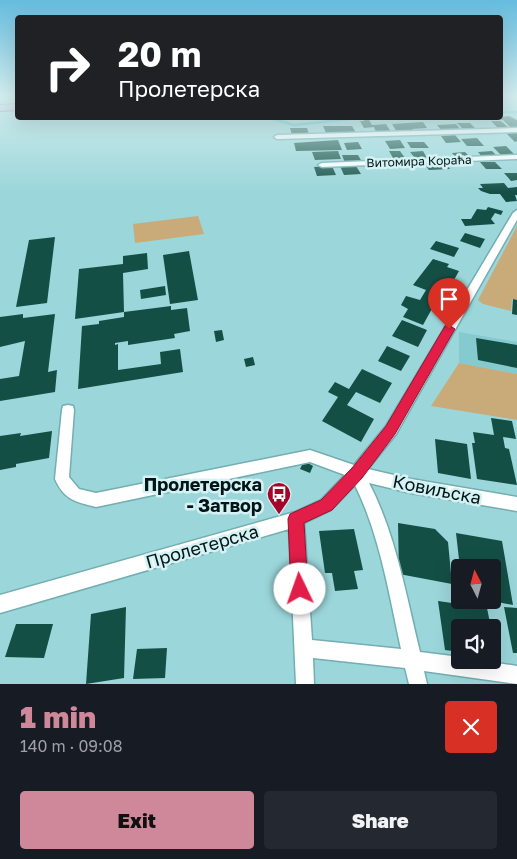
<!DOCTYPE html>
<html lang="en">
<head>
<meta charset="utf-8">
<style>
	:root { --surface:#171b24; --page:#242831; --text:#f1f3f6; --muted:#9ea1a6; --accent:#ce889a }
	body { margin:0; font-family:"Golos Text",sans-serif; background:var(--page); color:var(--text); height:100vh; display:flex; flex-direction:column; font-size:19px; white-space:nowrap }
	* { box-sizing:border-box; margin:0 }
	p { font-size:16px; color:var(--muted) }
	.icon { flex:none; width:28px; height:28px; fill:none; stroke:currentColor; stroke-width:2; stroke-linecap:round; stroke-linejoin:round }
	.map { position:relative; height:684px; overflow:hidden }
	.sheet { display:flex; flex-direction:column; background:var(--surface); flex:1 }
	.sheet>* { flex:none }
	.banner { position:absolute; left:15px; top:15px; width:488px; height:105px; border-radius:5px; box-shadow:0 5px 20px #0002; background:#202124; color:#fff; overflow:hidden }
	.needle { width:32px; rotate:354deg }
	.fabs { position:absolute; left:451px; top:559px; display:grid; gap:10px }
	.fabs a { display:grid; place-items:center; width:50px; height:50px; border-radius:5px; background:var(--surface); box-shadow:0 5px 20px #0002; font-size:25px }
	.pin { position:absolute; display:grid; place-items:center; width:42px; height:42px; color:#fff; margin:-51px -21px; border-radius:50% 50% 50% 0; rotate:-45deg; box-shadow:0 0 5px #0007 }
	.pin .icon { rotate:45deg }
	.me { position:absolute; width:55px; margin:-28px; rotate:357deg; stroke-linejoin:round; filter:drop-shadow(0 0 4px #0008) }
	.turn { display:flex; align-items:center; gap:18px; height:105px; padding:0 20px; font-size:22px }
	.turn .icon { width:65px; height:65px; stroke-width:2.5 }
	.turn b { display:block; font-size:35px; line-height:42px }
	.round { display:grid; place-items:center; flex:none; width:52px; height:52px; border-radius:5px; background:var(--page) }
	.headline { display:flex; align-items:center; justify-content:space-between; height:85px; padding:0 20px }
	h1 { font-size:30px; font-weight:800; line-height:38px; color:var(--accent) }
	.primary-button { display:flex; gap:10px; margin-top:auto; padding:10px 20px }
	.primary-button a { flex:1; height:58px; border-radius:5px; background:var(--accent); color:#111; font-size:20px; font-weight:800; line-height:58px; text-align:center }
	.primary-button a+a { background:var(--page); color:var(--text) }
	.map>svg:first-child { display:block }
	.built { fill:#84cace }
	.green { fill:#c8ab79 }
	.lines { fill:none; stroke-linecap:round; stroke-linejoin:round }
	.stream { stroke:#42c8cf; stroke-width:2.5 }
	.building { fill:#144f45 }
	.street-casing { stroke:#73aeb1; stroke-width:3 }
	.primary-casing { stroke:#6d587b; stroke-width:2 }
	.street { fill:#fff; fill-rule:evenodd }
	.primary { fill:#cab0d0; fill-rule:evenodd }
	.route { fill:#e11d48; stroke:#92132f }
	.labels { text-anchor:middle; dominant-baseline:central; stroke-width:5; stroke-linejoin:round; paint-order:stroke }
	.far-street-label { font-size:12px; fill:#001517; stroke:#d4f1f3 }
	.near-poi-label { font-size:18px; font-weight:bold; fill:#001517; stroke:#d4f1f3; text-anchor:end }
	.near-street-label { font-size:18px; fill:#001517; stroke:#d4f1f3 }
</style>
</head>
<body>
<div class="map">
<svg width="517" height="684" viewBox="0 0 517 684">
	<rect width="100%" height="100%" fill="#9bd6da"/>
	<!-- built -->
	<path class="built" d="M459 332 517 342V374L459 363Z"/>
	<!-- green -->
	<path class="green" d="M198 216 204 234 135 243 133 224Z
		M517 226V300L512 299 511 311 483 304 478 300Z
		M459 363 517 374V420L431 406Z"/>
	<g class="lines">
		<!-- stream -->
		<path class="stream" d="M500 112H517
			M270 118 294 125 359 118"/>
	</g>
	<!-- building -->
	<path class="building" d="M509 116 517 120V127H510L503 120H499L496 118Z
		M363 118H368L372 125 386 124 391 132H376L374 127 364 128 360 121H364Z
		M491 121H501L509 128H498Z
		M423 122 427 128 412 129 414 131 397 132 392 124Z
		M457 123H470L476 129H463Z
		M456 124 461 130 442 131 437 125Z
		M323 126H352L356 133H326Z
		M290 128H307L309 134 292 135Z
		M505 132H517V141L515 142Z
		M455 135 461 142 446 143 441 136Z
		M477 138 484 146H467L461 139Z
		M338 140 342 150 296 151 294 143Z
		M400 140 405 148 390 149 385 141Z
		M358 142 362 149 347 150 344 143Z
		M407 142H424L429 148H411Z
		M506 146 515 155 502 156 493 147Z
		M338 151 341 159 315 160 312 152Z
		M389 151H400L405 158H393Z
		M423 151 427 158H415L410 152Z
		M492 151 498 157 483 158 478 152Z
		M465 152 471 158 457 159 452 153Z
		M342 155H358L362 162 345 163Z
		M480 162H495L502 169H486Z
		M445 163 450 169 429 170 424 164Z
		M332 166 336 175 317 176 314 167Z
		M340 166H356L361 174 344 175Z
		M504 173H517V180L511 181Z
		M504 183 508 188 517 187V195H515L517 201 506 202 500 194H490L481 191 478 188H483L480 184Z
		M488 207 503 211 501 215 495 213 491 219 495 224 465 226 461 219H471L477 209 486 210Z
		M465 233 485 239 480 248 460 241Z
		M55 237 47 303 16 307 29 240Z
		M436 241 459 248 454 257 430 249Z
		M189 251 198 300 170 304 163 255Z
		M147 253 148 269 123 273 124 312 75 319 79 269 123 264V256Z
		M433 259 449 264 447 267 459 271 454 280 450 279 440 296 448 298 442 308 434 305 423 325 403 317 408 309 401 305 406 296 420 300 426 290 413 285Z
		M165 286 166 295 141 299 140 290Z
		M513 299 517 300V315L512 314Z
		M171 306V310L187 308 190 331 174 334 175 338 128 345V341L115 343V345L118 344V370L161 364 160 352 180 349 183 372 78 389 82 326 99 324V321L124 317V312Z
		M23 314V318L55 314 48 372 57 370 55 392 0 401V379L19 376 25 341 0 347V317Z
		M402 320 427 330 418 347 392 336Z
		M222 330 224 340 216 342 214 331Z
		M476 338 517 345V368L478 360Z
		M387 346 410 356 401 371 378 361Z
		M253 357 255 365 246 367 244 359Z
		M362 369 392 383 380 403 356 392 347 405 374 419 361 442 322 421 338 397 328 392 335 382 349 389Z
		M491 418 512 421 516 439 503 437 505 448 509 449 517 485 477 479 472 443H475L473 432 494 435Z
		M52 431 49 458 16 464V467L0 470V436L21 433 20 436Z
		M435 439 467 444 471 479 438 473Z
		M304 461 313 466 310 473 300 469Z
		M398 523 435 529 448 542 452 584 399 574Z
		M354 529 363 570 354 571 358 589 335 591 332 573H325L319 531Z
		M456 533 502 541 513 605 492 601V568H460Z
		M438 601 487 608 491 628H460V652L445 650Z
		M126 607 124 678 86 684 91 614Z
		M504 607 517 608V653H513Z
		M16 624H53L44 658 5 657Z
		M167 648 165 678 133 679 137 649Z"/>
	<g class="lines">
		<!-- street casing -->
		<g class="street-casing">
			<path id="street" d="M517 128V132L277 139 274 137 277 135Z
				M517 155V159L322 167 318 165 322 163Z
				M517 210V220L396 434 368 469 411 479 517 497V511L411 493 369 483C396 535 406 595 420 652L460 657V660H478L517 666V684L424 671 427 684H409L405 668 313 658 314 684H296L289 529 0 613V595L295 512 321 500 345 475 310 462 96 507C76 502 64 500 55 479L62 410 63 406 68 405 73 406 74 410 69 477 79 489 96 493 310 450 354 465 386 426 513 213ZM355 485C380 536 389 594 401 649L312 640 304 523 331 510Z"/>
		</g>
		<!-- primary casing -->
		<g class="primary-casing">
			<path id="primary" d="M18 104V110L0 111V105Z"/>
		</g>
		<!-- street -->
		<use href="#street" class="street"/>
		<!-- primary -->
		<use href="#primary" class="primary"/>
	</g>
	<!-- sky -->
	<linearGradient id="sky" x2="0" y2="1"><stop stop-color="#65bcde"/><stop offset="0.5" stop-color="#d2edee"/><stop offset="1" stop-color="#d2edee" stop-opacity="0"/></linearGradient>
	<rect width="517" height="192" fill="url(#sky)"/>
	<!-- route -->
	<path class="route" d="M449 325 455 329 395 434 362 478 332 510 304 523 308 589 306 595 300 598 294 595 291 589 288 519 290 514 321 500 352 468 386 426 445 326Z"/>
	<!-- icons -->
	<defs>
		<g id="bus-pin" transform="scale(1.25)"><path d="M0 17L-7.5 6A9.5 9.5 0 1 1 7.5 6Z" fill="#a40629" stroke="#d4f1f3"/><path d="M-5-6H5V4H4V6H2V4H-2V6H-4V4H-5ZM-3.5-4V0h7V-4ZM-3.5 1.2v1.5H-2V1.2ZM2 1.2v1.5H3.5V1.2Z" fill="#fff"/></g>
	</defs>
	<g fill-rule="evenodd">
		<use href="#bus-pin" x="279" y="494"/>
	</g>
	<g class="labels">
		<!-- far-street labels -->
		<g class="far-street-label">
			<text transform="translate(419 161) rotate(-2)">Витомира Кораћа</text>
		</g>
		<!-- near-poi labels -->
		<g class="near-poi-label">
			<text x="262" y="484">Пролетерска<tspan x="262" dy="21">- Затвор</tspan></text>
		</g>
		<!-- near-street labels -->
		<g class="near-street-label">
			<text transform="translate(437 489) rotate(11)">Ковиљска</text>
			<text transform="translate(202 546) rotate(-16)">Пролетерска</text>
		</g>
	</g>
</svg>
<div class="fabs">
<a><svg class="needle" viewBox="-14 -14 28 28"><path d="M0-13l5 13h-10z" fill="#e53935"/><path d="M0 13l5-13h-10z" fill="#9ea1a6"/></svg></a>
<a><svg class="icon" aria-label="sound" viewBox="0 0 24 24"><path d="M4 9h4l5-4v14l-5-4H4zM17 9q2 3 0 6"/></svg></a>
</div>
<div class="pin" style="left:449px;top:329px;background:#d93025"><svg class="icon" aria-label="arrive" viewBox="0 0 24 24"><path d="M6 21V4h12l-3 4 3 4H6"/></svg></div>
<svg class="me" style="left:300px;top:589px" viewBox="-20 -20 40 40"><circle r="19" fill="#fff"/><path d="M0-13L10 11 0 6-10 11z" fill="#e11d48"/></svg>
<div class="banner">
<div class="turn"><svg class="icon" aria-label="right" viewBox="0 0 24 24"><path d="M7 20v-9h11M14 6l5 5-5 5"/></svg><div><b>20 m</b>Пролетерска</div></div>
</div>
</div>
<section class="sheet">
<div class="headline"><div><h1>1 min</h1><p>140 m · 09:08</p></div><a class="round" style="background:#d93025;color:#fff"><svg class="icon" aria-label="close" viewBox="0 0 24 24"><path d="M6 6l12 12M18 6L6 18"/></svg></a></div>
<div class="primary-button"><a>Exit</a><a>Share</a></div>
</section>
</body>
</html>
